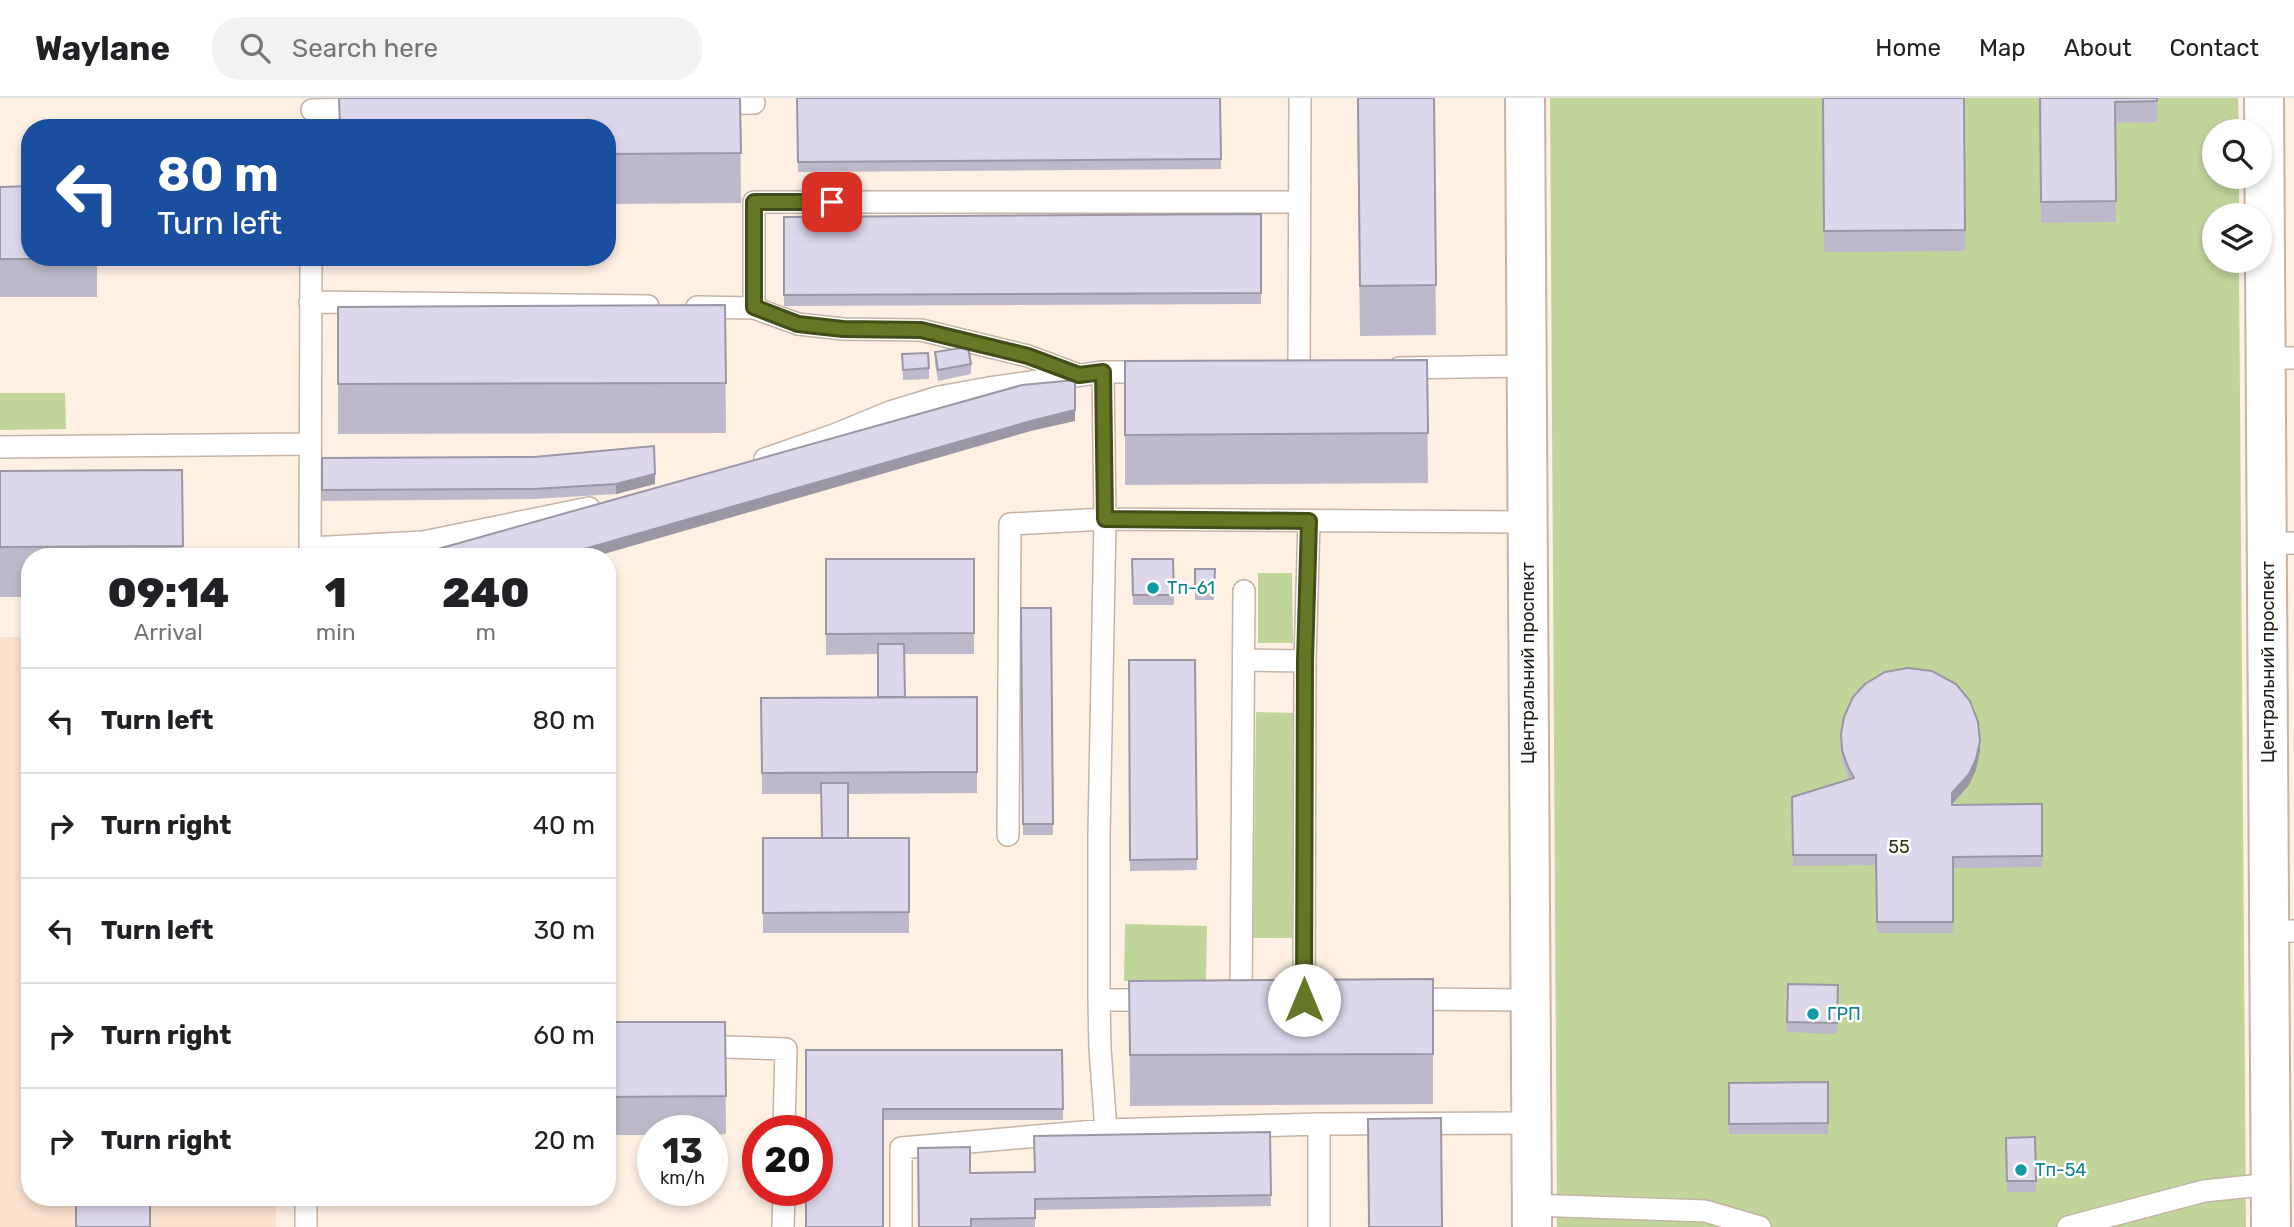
<!DOCTYPE html>
<html lang="en">
<head>
<meta charset="utf-8">
<style>
	:root { --surface:#fff; --page:#f2f2f2; --text:#202124; --muted:#757577; --line:#e0e0e0 }
	body { margin:0; font-family:Rubik,sans-serif; background:var(--page); color:var(--text); height:100vh; display:flex; flex-direction:column; font-size:26px; white-space:nowrap }
	* { box-sizing:border-box; margin:0 }
	p { font-size:23px; color:var(--muted) }
	.icon { flex:none; width:38px; height:38px; fill:none; stroke:currentColor; stroke-width:2; stroke-linecap:round; stroke-linejoin:round }
	.map { position:relative; flex:1; overflow:hidden }
	.drawer { position:absolute; left:21px; top:450px; width:595px; height:658px; display:flex; flex-direction:column; background:var(--surface); border-radius:28px; box-shadow:0 4px 10px #0003 }
	.drawer>* { flex:none }
	.banner { position:absolute; left:21px; top:21px; width:595px; height:147px; border-radius:28px; box-shadow:0 4px 10px #0003; background:#1a4fa0; color:#fff; overflow:hidden }
	.controls { position:absolute; left:2202px; top:21px; display:grid; gap:14px }
	.controls a { display:grid; place-items:center; width:70px; height:70px; border-radius:50%; background:var(--surface); box-shadow:0 4px 10px #0003; font-size:35px }
	.speed { position:absolute; left:637px; top:1017px; display:flex; gap:14px; font-size:35px; font-weight:700; text-align:center }
	.speed>* { display:grid; place-content:center; width:91px; height:91px; border-radius:50%; background:var(--surface); box-shadow:0 4px 10px #0003; line-height:1 }
	.speed small { font-size:18px; font-weight:400 }
	.speed .limit { border:10px solid #d22; background:#fff; color:#111 }
	.pin { position:absolute; display:grid; place-items:center; width:60px; height:60px; color:#fff; margin:-30px; border-radius:14px; box-shadow:0 4px 10px #0006 }
	.me { position:absolute; width:77px; margin:-38px; rotate:0deg; stroke-linejoin:round; filter:drop-shadow(0 0 5px #0008) }
	.turn { display:flex; align-items:center; gap:24px; height:147px; padding:0 21px; font-size:32px }
	.turn .icon { width:91px; height:91px; stroke-width:2.5 }
	.turn b { display:block; font-size:49px; line-height:60px }
	.eta { display:flex; justify-content:space-evenly; align-items:center; height:119px; text-align:center }
	.eta b { font-size:42px; font-weight:800; line-height:49px }
	ul { padding:0; list-style:none }
	li { display:flex; align-items:center; gap:21px; height:105px; padding:0 21px; border-top:2px solid var(--line) }
	li div { flex:1 }
	li b { display:block; font-size:26px }
	li em { font-style:normal }
	header { display:flex; align-items:center; gap:42px; box-sizing:border-box; height:98px; padding:0 35px; background:var(--surface); border-bottom:2px solid var(--line) }
	header strong { font-size:33px }
	nav { display:flex; gap:38px; margin-inline-start:auto; font-size:24px }
	.search { width:490px; height:63px; background:var(--page); display:flex; align-items:center; gap:18px; box-sizing:border-box; padding:0 24px; border-radius:28px; color:var(--muted); font-size:26px }
	.map>svg:first-child { display:block }
	.built { fill:#fbe2cf }
	.green { fill:#c1d59b }
	.lines { fill:none; stroke-linecap:round; stroke-linejoin:round }
	.service-casing { stroke:#c5b3a5; stroke-width:24 }
	.tertiary-casing { stroke:#c5b3a5; stroke-width:42 }
	.service { stroke:#fff; stroke-width:21 }
	.tertiary { stroke:#fff; stroke-width:38 }
	.wall { fill:#beb9ca }
	.shaded-wall { fill:#9b96a4 }
	.building { fill:#ddd7eb; stroke:#9b96a4; stroke-width:2 }
	.route-casing { stroke:#424d17; stroke-width:18 }
	.route { stroke:#657624; stroke-width:12 }
	.culture-dot { fill:#0f9aa8; stroke:#fff; stroke-width:2.5 }
	.labels { text-anchor:middle; dominant-baseline:central; stroke-width:5; stroke-linejoin:round; paint-order:stroke }
	.culture-label { font-size:18px; fill:#0d838f; stroke:#fff; text-anchor:start }
	.street-label { font-size:18px; fill:#26201a; stroke:#fff }
	.park-label { font-size:18px; fill:#2b3513; stroke:#fff }
</style>
</head>
<body>
<header>
<strong>Waylane</strong>
<div class="search"><svg class="icon" aria-label="search" viewBox="0 0 24 24"><circle cx="10" cy="10" r="6"/><path d="M15 15l6 6"/></svg>Search here</div>
<nav><a>Home</a><a>Map</a><a>About</a><a>Contact</a></nav>
</header>
<div class="map">
<svg width="2294" height="1129" viewBox="0 0 2294 1129">
	<rect width="100%" height="100%" fill="#fff0e4"/>
	<!-- built -->
	<path class="built" d="M0 539H30V1099H276V1129H0Z"/>
	<!-- green -->
	<path class="green" d="M1550 0H2238L2239 33H2214V79H2239V117H2214V163H2239L2246 1129H1557Z
		M0 295H65L66 331 0 332Z
		M1258 475H1292L1293 545H1258Z
		M1256 614 1295 615 1292 840H1253Z
		M1125 826 1207 828 1206 884 1124 883Z"/>
	<g class="lines">
		<!-- service casing -->
		<g class="service-casing">
			<path id="service" d="M713 6 754 5
				M312 12 366 11
				M310 204 648 208
				M697 209 754 210 798 226 843 231 921 232 1028 258 1076 276
				M754 210V104H1299
				M2266 260H2294
				M1399 270 1527 268
				M1299 272 1300 0
				M0 349 309 346
				M765 361 834 337 890 314 939 299 989 290 1103 274H1154
				M2267 446 2294 445
				M310 450 423 444 589 410
				M310 458 311 159
				M1244 562 1305 563
				M1008 737 1010 426 1105 421 1103 274
				M2269 833H2294
				M1406 901 1530 902
				M1099 902 1100 951 1106 1032 1319 1026
				M1157 902H1099V737L1105 421 1528 424
				M1241 902 1244 493
				M1304 902 1305 563 1309 423
				M697 948 786 951 784 1032
				M306 1099V1129
				M1532 1107 1705 1113 1760 1129
				M783 1129 784 1092
				M901 1129V1050L1106 1032
				M1319 1129V1026L1531 1025
				M2068 1129 2204 1093 2271 1086"/>
		</g>
		<!-- tertiary casing -->
		<g class="tertiary-casing">
			<path id="tertiary" d="M1525 0 1532 1129
				M2264 0 2271 1129"/>
		</g>
		<!-- service -->
		<use href="#service" class="service"/>
		<!-- tertiary -->
		<use href="#tertiary" class="tertiary"/>
	</g>
	<!-- wall -->
	<path class="wall" d="M740 0 741 105 607 106V30Z
		M797 0H1220L1221 71 798 74Z
		M1357 0H1434L1436 237 1360 238Z
		M1822 0H1964L1965 153 1824 154Z
		M2039 0H2157V24L2115 25 2116 124 2041 125Z
		M0 89 97 159V199H0Z
		M1261 116V206L784 208V119Z
		M725 207 726 335 338 336V209Z
		M935 254 971 266V276L938 283 935 265Z
		M902 256 929 270V281L903 282Z
		M1427 262 1428 385 1125 387V263Z
		M322 360 655 386 616 396 534 401 322 403Z
		M182 372 183 458H30V499H0V373Z
		M826 461H974V556H904L905 599H977V695L848 696V740H909V835H763V740H821V696H762L761 600 878 599V556L826 557Z
		M1132 461H1173L1174 507H1133Z
		M1195 471H1215L1214 502H1195Z
		M1021 510H1051L1053 737H1023Z
		M1129 562H1195L1197 772 1130 773Z
		M1841 636 1980 653 1976 672 1969 687 1952 707 2042 706V769L1953 770V835H1877L1876 767 1793 768 1792 699 1849 682 1842 663Z
		M1433 881V1006L1130 1008 1129 883Z
		M1788 886 1838 887 1837 936 1787 934Z
		M607 924H725L726 1036 712 1037V1032H653V1037H607Z
		M1062 952 1063 1022H883L817 1032Z
		M1828 984V1036H1729V985Z
		M1270 1034 1271 1108 1035 1112V1129H919L970 1075 1034 1074Z
		M2035 1039 2036 1094H2007L2006 1040Z"/>
	<!-- shaded-wall -->
	<path class="shaded-wall" d="M1075 312V323L1031 333 597 458H560L1031 323Z
		M655 376V386L616 396V386Z
		M1980 643V653L1976 672 1969 687 1952 706V695Z
		M611 857V868L607 875V864Z"/>
	<!-- building -->
	<path class="building" d="M339 0H740L741 55 607 56V30H340Z
		M797 0H1220L1221 61 798 64Z
		M1358 0H1434L1436 187 1360 188Z
		M1823 0H1964L1965 132 1824 133Z
		M2040 0H2157V3L2115 4 2116 103 2041 104Z
		M30 88V159H97V161H0V89Z
		M1261 116V195L784 197V119Z
		M725 207 726 285 338 286V209Z
		M968 249 971 266 938 272 935 254Z
		M928 255 929 270 903 272 902 256Z
		M1427 262 1428 335 1125 337V263Z
		M1075 282V312L1031 323 560 458H413L1022 287Z
		M654 348 655 376 616 386 534 391 322 392V360L534 359Z
		M182 372 183 448 0 449V373Z
		M826 461H974V535L826 536Z
		M1132 461H1173L1174 497H1133Z
		M1195 471H1215L1214 492 1195 491Z
		M1021 510H1051L1053 726H1023Z
		M878 546H904L905 599H878Z
		M1129 562H1195L1197 761 1130 762Z
		M1908 570 1932 573 1956 586 1970 603 1978 624 1980 643 1976 661 1969 676 1952 695V707L2042 706V758L1953 759V824H1877L1876 757H1793L1792 699 1854 680 1848 669 1842 652 1841 636 1844 619 1853 599 1865 586 1885 574Z
		M977 599V674L762 675 761 600Z
		M821 685H848V740H822Z
		M763 740H909V814L763 815Z
		M1433 881V956L1130 957 1129 883Z
		M1788 886 1838 887 1837 925 1787 924Z
		M607 924H725L726 998 607 999Z
		M806 952H1062L1063 1011H883V1129H806V1092H817V1032H806Z
		M1828 984V1025L1729 1026V985Z
		M1441 1020 1442 1129H1369L1368 1021Z
		M1270 1034 1271 1097 1035 1101V1120L971 1121V1129H919L918 1050 970 1049V1075L1035 1074 1034 1038Z
		M2035 1039 2036 1083H2007L2006 1040Z
		M76 1099H150V1129H76Z"/>
	<g class="lines">
		<!-- route casing -->
		<g class="route-casing">
			<path id="route" d="M832 104H754V209L798 226 843 231 921 232 1028 258 1079 277 1103 274 1105 421 1309 423 1305 563 1304 902"/>
		</g>
		<!-- route -->
		<use href="#route" class="route"/>
	</g>
	<!-- markers -->
	<g class="culture-dot">
		<circle cx="1153" cy="490" r="7"/>
		<circle cx="1813" cy="916" r="7"/>
		<circle cx="2021" cy="1072" r="7"/>
	</g>
	<g class="labels">
		<!-- culture labels -->
		<g class="culture-label">
			<text x="1167" y="490">Тп-61</text>
			<text x="1827" y="916">ГРП</text>
			<text x="2035" y="1072">Тп-54</text>
		</g>
		<!-- street labels -->
		<g class="street-label">
			<text transform="translate(2268 564) rotate(-90)">Центральний проспект</text>
			<text transform="translate(1528 565) rotate(-90)">Центральний проспект</text>
		</g>
		<!-- park labels -->
		<g class="park-label">
			<text x="1899" y="749">55</text>
		</g>
	</g>
</svg>
<div class="controls">
<a><svg class="icon" aria-label="search" viewBox="0 0 24 24"><circle cx="10" cy="10" r="6"/><path d="M15 15l6 6"/></svg></a>
<a><svg class="icon" aria-label="layers" viewBox="0 0 24 24"><path d="M12 4l9 5-9 5-9-5zM3 14l9 5 9-5"/></svg></a>
</div>
<div class="speed"><div>13<small>km/h</small></div><div class="limit">20</div></div>
<div class="pin" style="left:832px;top:104px;background:#d93025"><svg class="icon" aria-label="arrive" viewBox="0 0 24 24"><path d="M6 21V4h12l-3 4 3 4H6"/></svg></div>
<svg class="me" style="left:1304px;top:902px" viewBox="-20 -20 40 40"><circle r="19" fill="#fff"/><path d="M0-13L10 11 0 6-10 11z" fill="#657624"/></svg>
<div class="banner">
<div class="turn"><svg class="icon" aria-label="left" viewBox="0 0 24 24"><path d="M17 20v-9H6M10 6l-5 5 5 5"/></svg><div><b>80 m</b>Turn left</div></div>
</div>
<section class="drawer">
<div class="eta">
<div><b>09:14</b><p>Arrival</p></div>
<div><b>1</b><p>min</p></div>
<div><b>240</b><p>m</p></div>
</div>
<ul>
<li><svg class="icon" aria-label="left" viewBox="0 0 24 24"><path d="M17 20v-9H6M10 6l-5 5 5 5"/></svg><div><b>Turn left</b></div><em>80 m</em></li>
<li><svg class="icon" aria-label="right" viewBox="0 0 24 24"><path d="M7 20v-9h11M14 6l5 5-5 5"/></svg><div><b>Turn right</b></div><em>40 m</em></li>
<li><svg class="icon" aria-label="left" viewBox="0 0 24 24"><path d="M17 20v-9H6M10 6l-5 5 5 5"/></svg><div><b>Turn left</b></div><em>30 m</em></li>
<li><svg class="icon" aria-label="right" viewBox="0 0 24 24"><path d="M7 20v-9h11M14 6l5 5-5 5"/></svg><div><b>Turn right</b></div><em>60 m</em></li>
<li><svg class="icon" aria-label="right" viewBox="0 0 24 24"><path d="M7 20v-9h11M14 6l5 5-5 5"/></svg><div><b>Turn right</b></div><em>20 m</em></li>
</ul>
</section>
</div>
</body>
</html>
